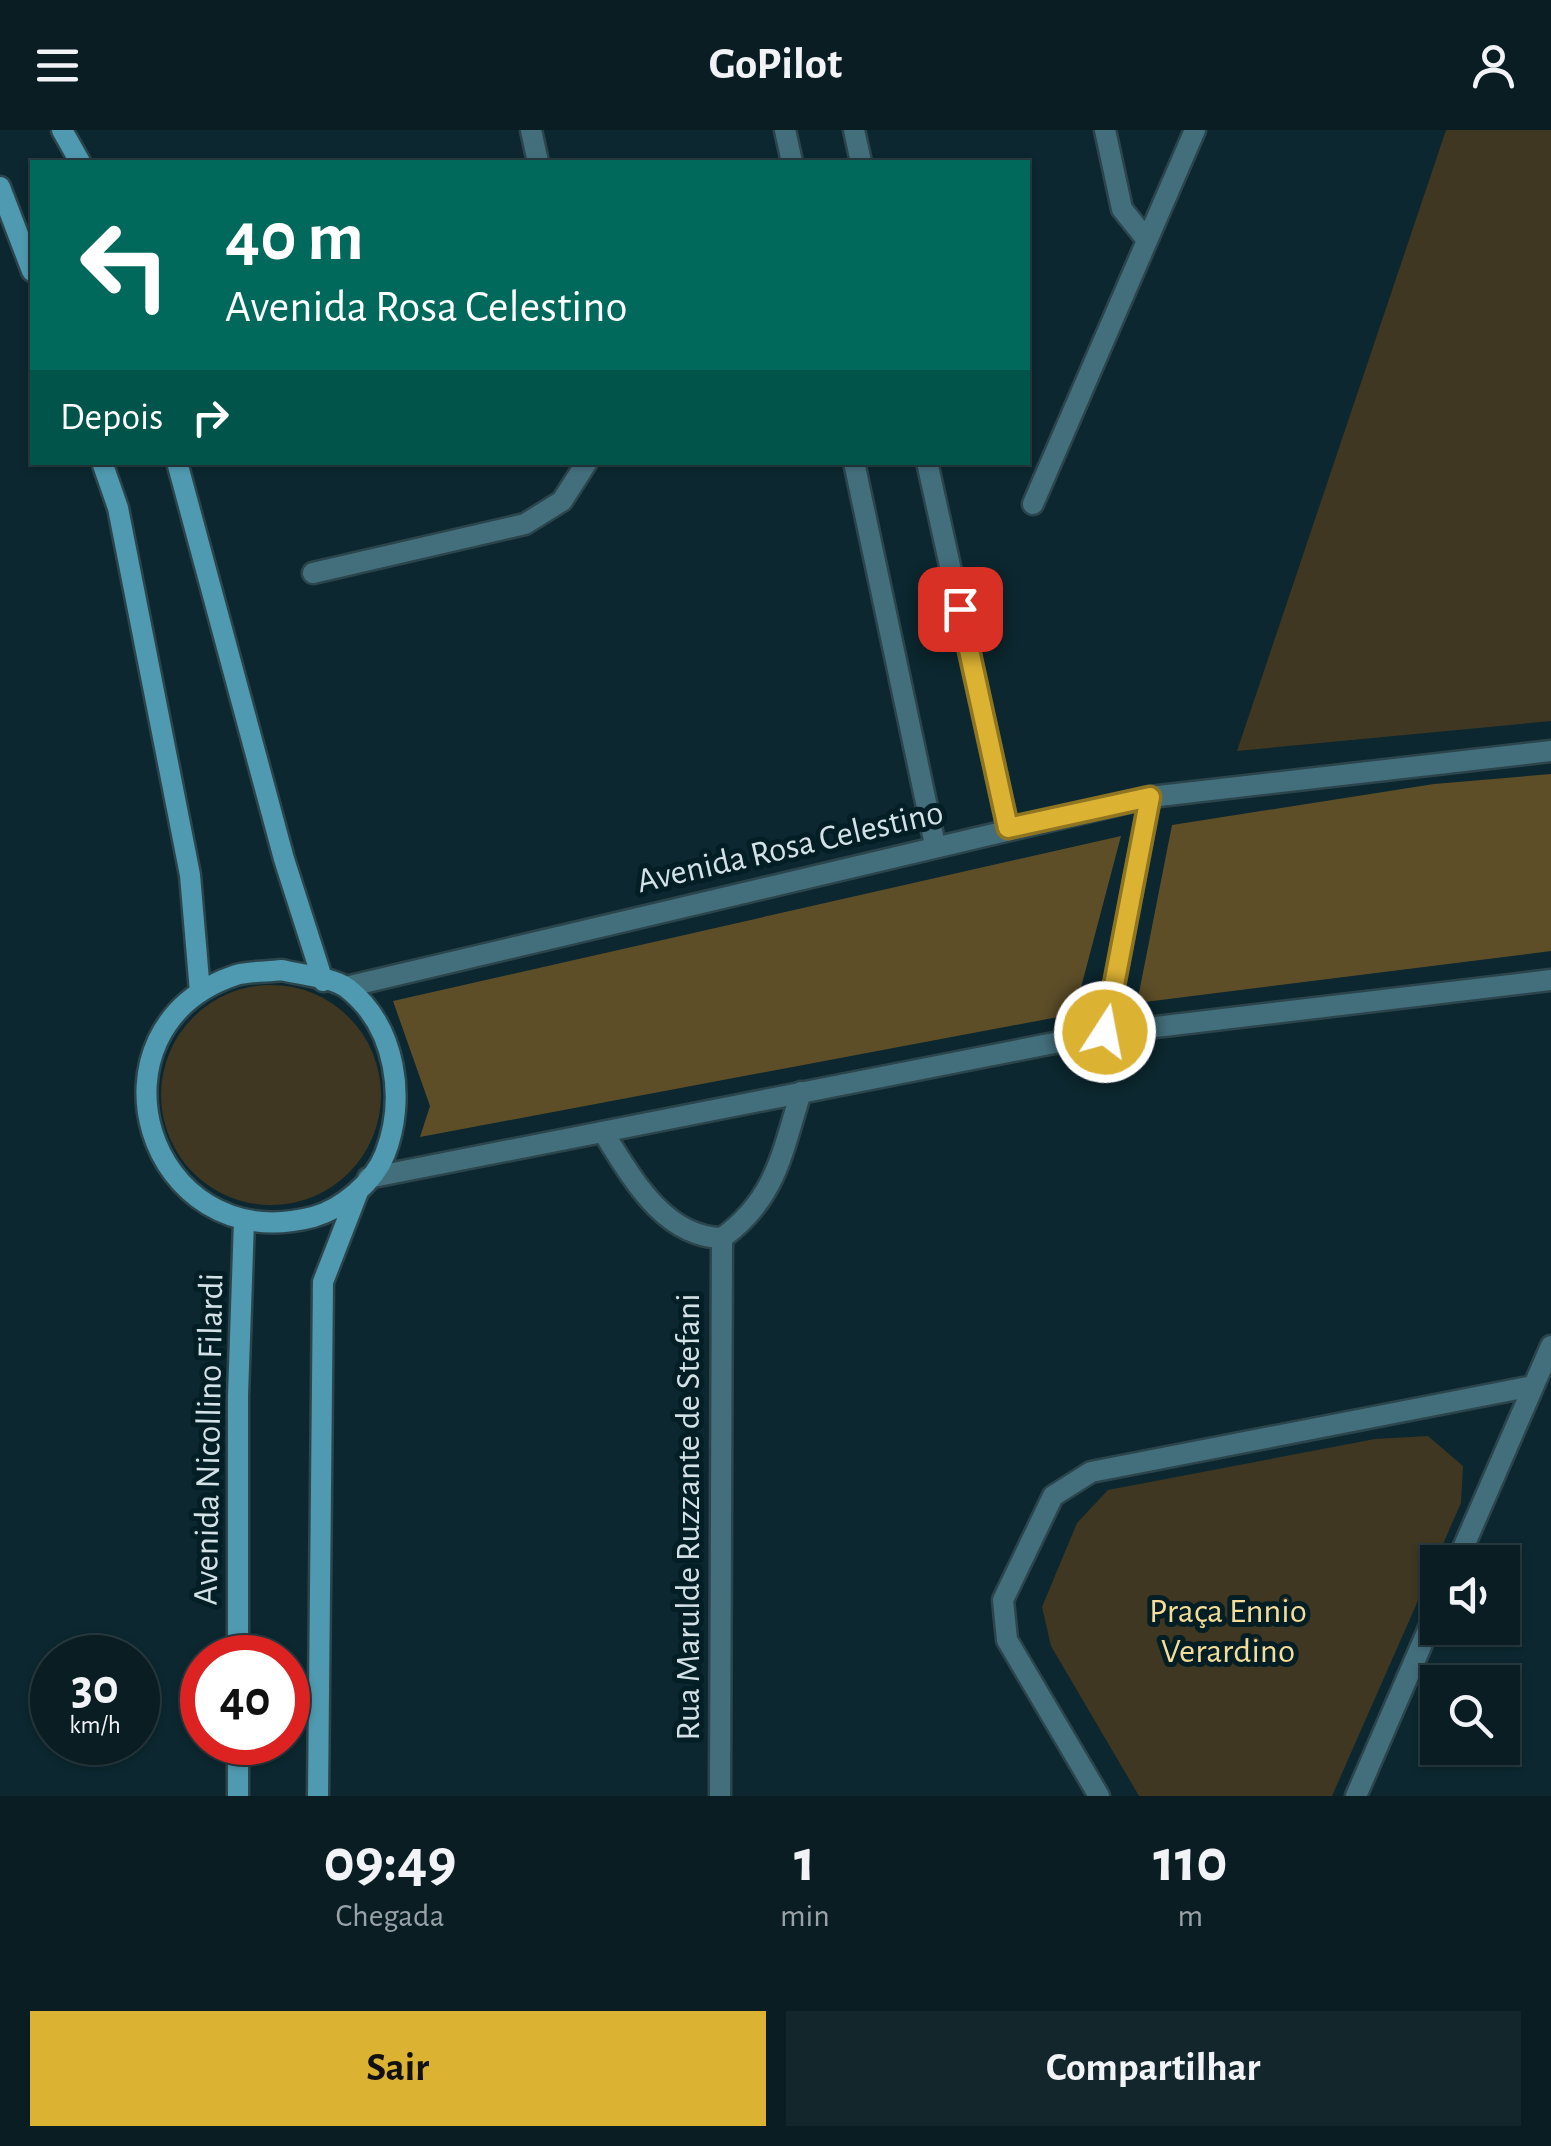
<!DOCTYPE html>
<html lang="pt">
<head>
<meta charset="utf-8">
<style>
	:root { --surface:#091d23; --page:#12262b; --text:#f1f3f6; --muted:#99a2a6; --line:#293b41; --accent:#dcb233 }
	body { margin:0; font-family:"Alegreya Sans",sans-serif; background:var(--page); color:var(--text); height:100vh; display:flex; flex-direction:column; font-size:38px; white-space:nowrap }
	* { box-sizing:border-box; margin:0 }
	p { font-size:32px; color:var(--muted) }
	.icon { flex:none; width:55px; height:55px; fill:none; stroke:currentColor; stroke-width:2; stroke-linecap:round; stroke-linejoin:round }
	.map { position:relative; height:1666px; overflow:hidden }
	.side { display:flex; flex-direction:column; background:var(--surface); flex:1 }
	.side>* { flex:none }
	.guide { position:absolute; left:30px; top:30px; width:1000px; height:305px; border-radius:0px; box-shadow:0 2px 8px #0004,0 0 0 2px var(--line); background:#00695c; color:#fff; overflow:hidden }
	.controls { position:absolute; left:1420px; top:1415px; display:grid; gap:20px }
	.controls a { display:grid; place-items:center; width:100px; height:100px; border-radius:0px; background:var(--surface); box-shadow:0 2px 8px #0004,0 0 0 2px var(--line); font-size:50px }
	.speed { position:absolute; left:30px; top:1505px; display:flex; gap:20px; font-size:50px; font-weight:700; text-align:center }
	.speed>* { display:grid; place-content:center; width:130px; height:130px; border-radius:50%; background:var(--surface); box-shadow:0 2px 8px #0004,0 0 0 2px var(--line); line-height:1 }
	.speed small { font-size:25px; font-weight:400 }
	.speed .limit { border:15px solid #d22; background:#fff; color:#111 }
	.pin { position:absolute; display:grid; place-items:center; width:85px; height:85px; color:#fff; margin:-42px; border-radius:20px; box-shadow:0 5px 15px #0006 }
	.me { position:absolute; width:110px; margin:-55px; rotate:11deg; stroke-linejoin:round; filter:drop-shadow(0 0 8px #0008) }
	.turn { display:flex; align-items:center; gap:35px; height:210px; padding:0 30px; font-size:45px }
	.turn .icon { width:130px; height:130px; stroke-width:2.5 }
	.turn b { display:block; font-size:70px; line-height:85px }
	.then { display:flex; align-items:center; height:95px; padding:0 30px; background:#0003; gap:20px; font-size:38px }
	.eta { display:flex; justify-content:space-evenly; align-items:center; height:170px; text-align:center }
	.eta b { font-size:60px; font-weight:700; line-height:70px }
	.primary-button { display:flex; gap:20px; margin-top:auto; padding:20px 30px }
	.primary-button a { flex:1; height:115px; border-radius:0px; background:var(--accent); color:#111; font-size:40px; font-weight:700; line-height:115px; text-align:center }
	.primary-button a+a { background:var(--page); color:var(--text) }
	header { display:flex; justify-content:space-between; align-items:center; height:130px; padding:0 30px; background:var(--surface); font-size:45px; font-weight:700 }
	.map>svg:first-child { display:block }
	.green { fill:#3f3721 }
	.forest { fill:#5d4e28 }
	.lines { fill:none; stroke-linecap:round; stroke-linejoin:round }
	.minor-casing { stroke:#2c454c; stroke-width:25 }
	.tertiary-casing { stroke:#2c454c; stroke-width:25 }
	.secondary-casing { stroke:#2c454c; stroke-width:25 }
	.minor { stroke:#436f7c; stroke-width:20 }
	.tertiary { stroke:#436f7c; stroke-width:20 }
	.secondary { stroke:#4f9ab0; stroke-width:20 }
	.route-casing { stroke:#8f7421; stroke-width:25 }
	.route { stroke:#dcb233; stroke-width:18 }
	.labels { text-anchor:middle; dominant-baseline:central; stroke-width:10; stroke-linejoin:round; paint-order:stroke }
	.street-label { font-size:35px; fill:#d3e2e7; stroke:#031e25 }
	.park-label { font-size:35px; fill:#f5dc99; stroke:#031e25 }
</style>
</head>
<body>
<header><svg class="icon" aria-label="menu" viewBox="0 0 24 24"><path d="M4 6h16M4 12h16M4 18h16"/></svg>GoPilot<svg class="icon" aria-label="person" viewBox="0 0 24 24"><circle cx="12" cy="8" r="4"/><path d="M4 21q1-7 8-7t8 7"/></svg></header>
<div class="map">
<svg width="1551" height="1666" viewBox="0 0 1551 1666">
	<rect width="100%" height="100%" fill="#0c272f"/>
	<!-- green -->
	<path class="green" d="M1446 0H1551V591L1237 621Z
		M161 965a110 110 0 1 1 220 0a110 110 0 1 1-220 0Z
		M1428 1306 1463 1336 1461 1373 1332 1666H1139L1051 1516 1042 1477 1077 1393 1108 1360 1375 1309Z"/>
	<!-- forest -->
	<path class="forest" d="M1551 644V821L1137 873 1172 695 1434 654Z
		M1121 706 1074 884 420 1007 430 976 393 871Z"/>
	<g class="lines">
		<!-- minor casing -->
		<g class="minor-casing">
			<path id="minor" d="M531 0 538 32
				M785 0 792 32
				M854 0 861 32
				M1105 0 1122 79 1147 110
				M854 332 935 715
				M927 332 1008 698
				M1033 374 1195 0
				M313 443 525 394 562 371 587 332
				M603 1002C631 1046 663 1107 722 1108 776 1069 782 1023 801 962
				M1457 1432 1551 1216
				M720 1666 722 1108
				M1099 1666 1007 1510 1003 1470 1053 1366 1091 1342 1533 1256
				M1356 1666 1438 1477"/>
		</g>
		<!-- tertiary casing -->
		<g class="tertiary-casing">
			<path id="tertiary" d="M346 857 1150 667 1551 621
				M1105 903 1150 667
				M368 1048 1105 903 1551 850"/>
		</g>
		<!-- secondary casing -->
		<g class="secondary-casing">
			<path id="secondary" d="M62 0 80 32
				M0 57 32 141
				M102 332 118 378 190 745 200 862
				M177 332 284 729 323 851
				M282 840C300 845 332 847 347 858 397 897 406 970 385 1024 374 1052 342 1079 313 1087 145 1130 78 897 236 845 250 841 267 842 282 840Z
				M238 1528V1266L244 1091
				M238 1612V1666
				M318 1666 323 1152 358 1062"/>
		</g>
		<!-- minor -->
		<use href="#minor" class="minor"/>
		<!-- tertiary -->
		<use href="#tertiary" class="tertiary"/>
		<!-- secondary -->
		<use href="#secondary" class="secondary"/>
	</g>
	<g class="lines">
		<!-- route casing -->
		<g class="route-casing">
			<path id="route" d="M960 479 1008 698 1150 667 1105 902"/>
		</g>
		<!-- route -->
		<use href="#route" class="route"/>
	</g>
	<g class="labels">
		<!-- street labels -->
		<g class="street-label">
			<text transform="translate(790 717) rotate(-13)">Avenida Rosa Celestino</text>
			<text transform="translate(209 1309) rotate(-89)">Avenida Nicollino Filardi</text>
			<text transform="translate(688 1387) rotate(-90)">Rua Marulde Ruzzante de Stefani</text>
		</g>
		<!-- park labels -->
		<g class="park-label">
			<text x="1228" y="1481">Praça Ennio<tspan x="1228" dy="40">Verardino</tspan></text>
		</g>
	</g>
</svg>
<div class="controls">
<a><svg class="icon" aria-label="sound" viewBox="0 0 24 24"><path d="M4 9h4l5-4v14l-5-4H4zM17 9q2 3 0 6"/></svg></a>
<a><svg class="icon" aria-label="search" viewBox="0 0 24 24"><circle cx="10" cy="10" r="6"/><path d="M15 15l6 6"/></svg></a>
</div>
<div class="speed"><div>30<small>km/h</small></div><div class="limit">40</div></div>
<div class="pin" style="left:960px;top:479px;background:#d93025"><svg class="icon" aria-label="arrive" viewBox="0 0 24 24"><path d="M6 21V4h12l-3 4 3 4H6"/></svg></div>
<svg class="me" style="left:1105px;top:902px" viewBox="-20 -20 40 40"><circle r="17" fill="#dcb233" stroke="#fff" stroke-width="3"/><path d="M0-11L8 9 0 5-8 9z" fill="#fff"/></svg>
<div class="guide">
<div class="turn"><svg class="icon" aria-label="left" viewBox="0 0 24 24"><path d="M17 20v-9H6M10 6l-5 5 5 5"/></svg><div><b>40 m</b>Avenida Rosa Celestino</div></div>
<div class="then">Depois<svg class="icon" aria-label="right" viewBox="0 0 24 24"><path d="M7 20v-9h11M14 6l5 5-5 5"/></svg></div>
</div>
</div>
<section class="side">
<div class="eta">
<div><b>09:49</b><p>Chegada</p></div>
<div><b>1</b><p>min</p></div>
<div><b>110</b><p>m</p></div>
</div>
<div class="primary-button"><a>Sair</a><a>Compartilhar</a></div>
</section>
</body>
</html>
